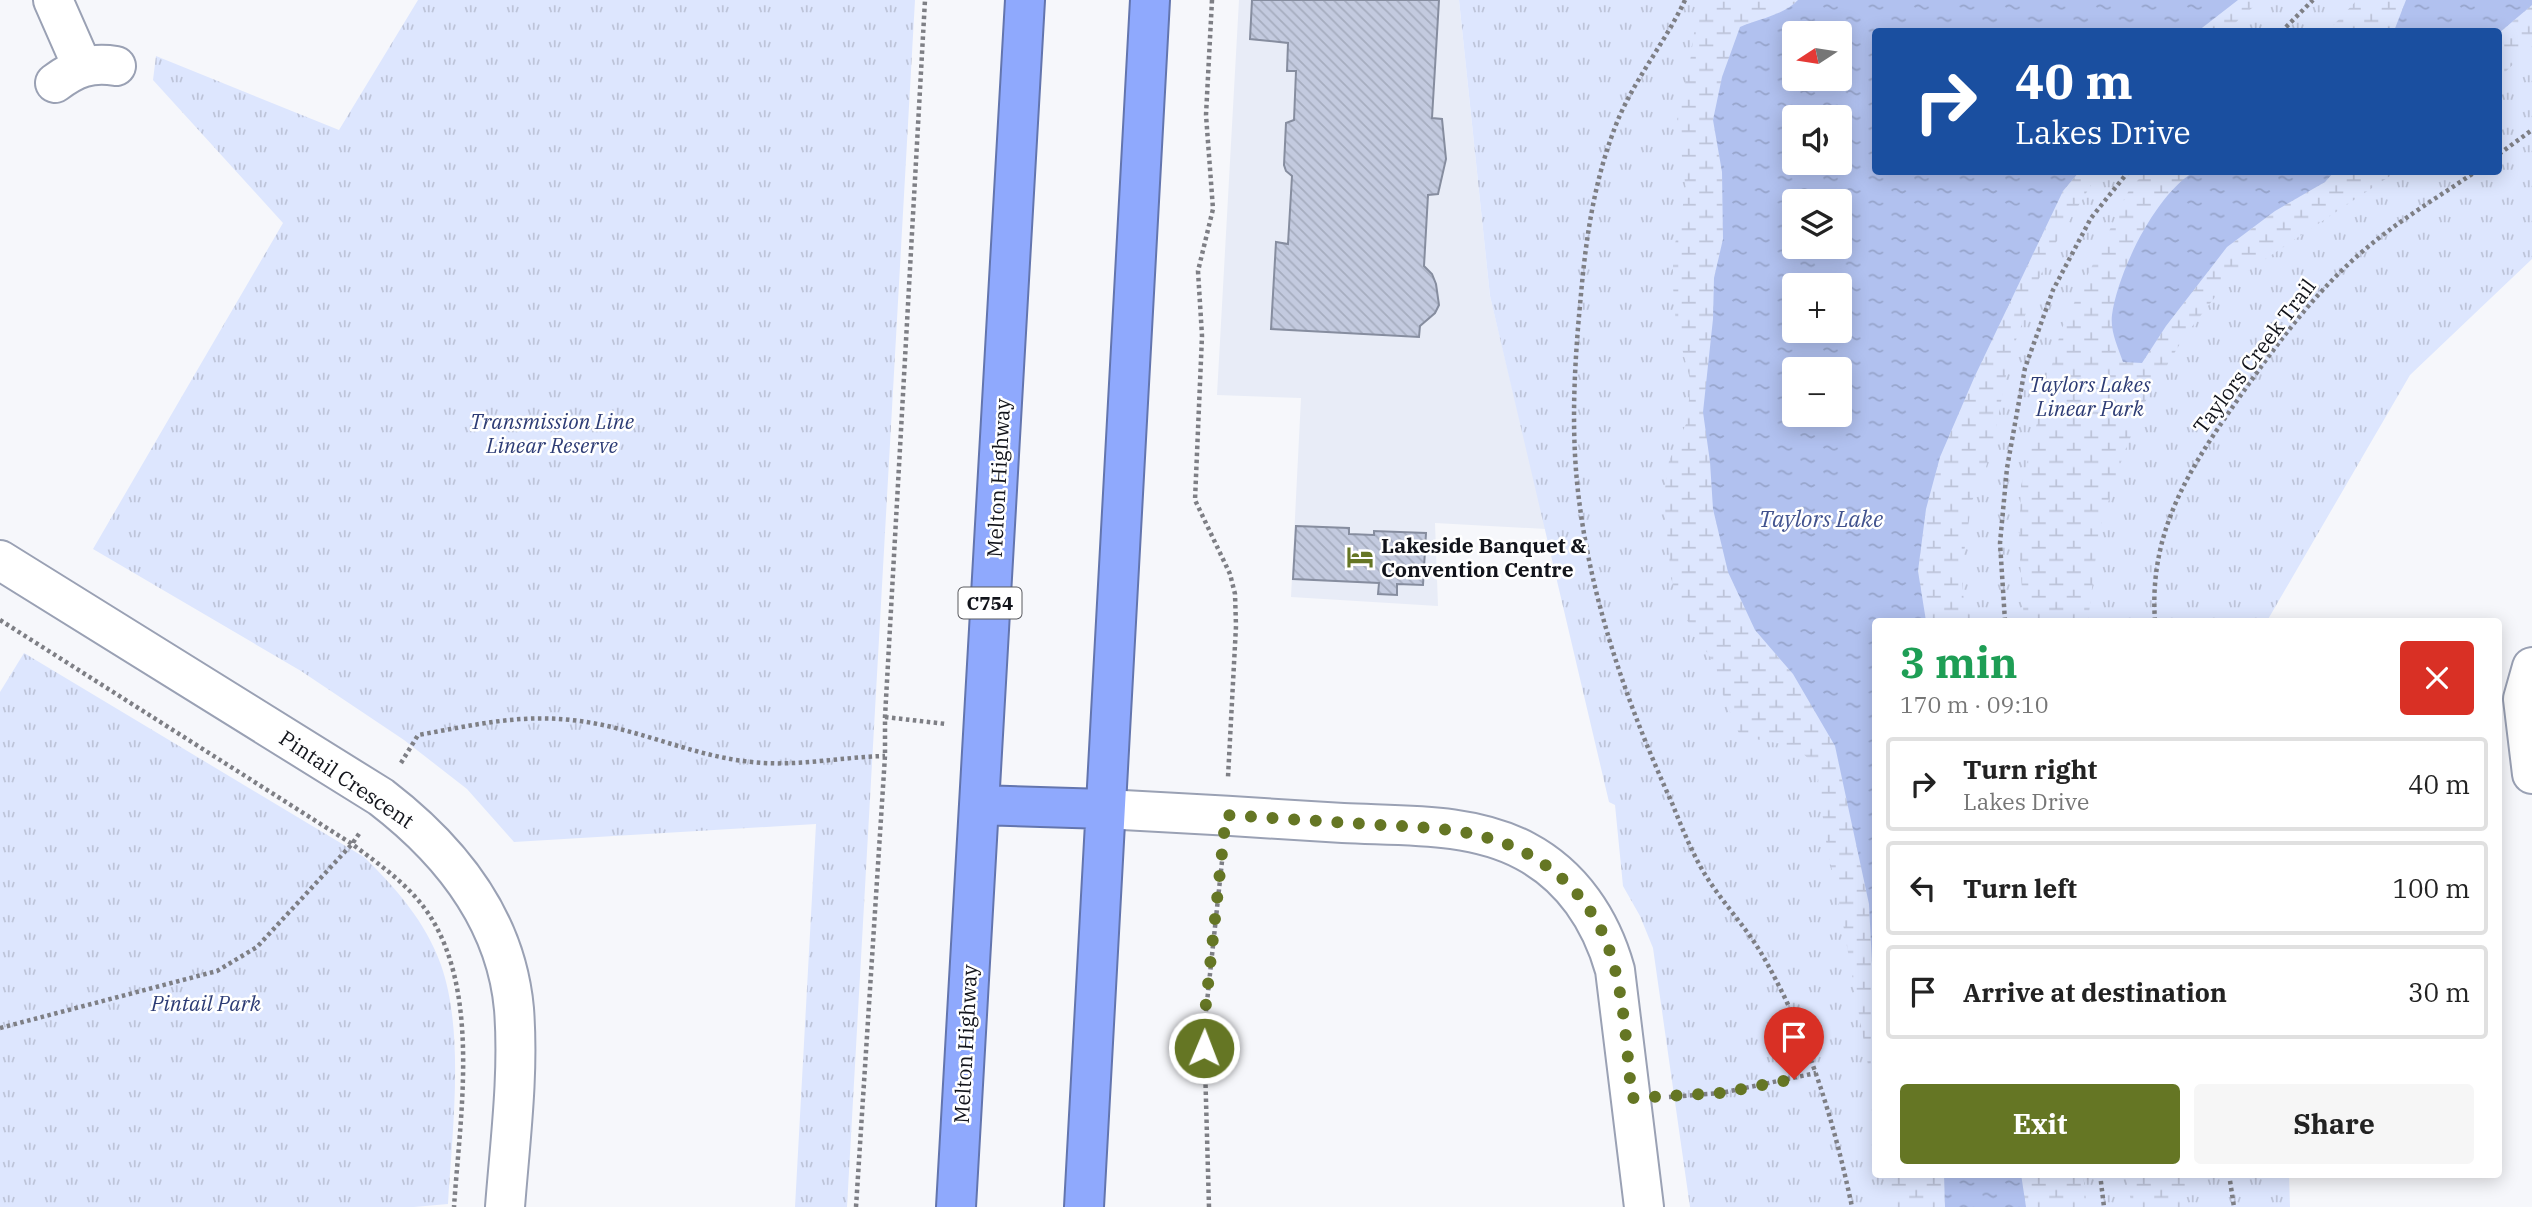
<!DOCTYPE html>
<html lang="en">
<head>
<meta charset="utf-8">
<style>
	:root { --surface:#fff; --page:#f6f6f6; --text:#222; --muted:#767676; --line:#e0e0e0; --accent:#657624 }
	body { margin:0; font-family:"IBM Plex Serif",serif; background:var(--page); color:var(--text); height:100vh; display:flex; flex-direction:column; font-size:26px; white-space:nowrap }
	* { box-sizing:border-box; margin:0 }
	p { font-size:23px; color:var(--muted) }
	.icon { flex:none; width:38px; height:38px; fill:none; stroke:currentColor; stroke-width:2; stroke-linecap:round; stroke-linejoin:round }
	.map { position:relative; flex:1; overflow:hidden }
	.details { position:absolute; left:1872px; top:618px; width:630px; height:560px; display:flex; flex-direction:column; background:var(--surface); border-radius:7px; box-shadow:0 4px 18px #0003 }
	.details>* { flex:none }
	.hud { position:absolute; left:1872px; top:28px; width:630px; height:147px; border-radius:7px; box-shadow:0 4px 18px #0003; background:#1a4fa0; color:#fff; overflow:hidden }
	.needle { width:46px; rotate:258deg }
	.buttons { position:absolute; left:1782px; top:21px; display:grid; gap:14px }
	.buttons a { display:grid; place-items:center; width:70px; height:70px; border-radius:7px; background:var(--surface); box-shadow:0 4px 18px #0003; font-size:35px }
	.pin { position:absolute; display:grid; place-items:center; width:60px; height:60px; color:#fff; margin:-72px -30px; border-radius:50% 50% 50% 0; rotate:-45deg; box-shadow:0 0 7px #0007 }
	.pin .icon { rotate:45deg }
	.me { position:absolute; width:77px; margin:-38px; rotate:1deg; stroke-linejoin:round; filter:drop-shadow(0 0 5px #0008) }
	.turn { display:flex; align-items:center; gap:24px; height:147px; padding:0 28px; font-size:32px }
	.turn .icon { width:91px; height:91px; stroke-width:2.5 }
	.turn b { display:block; font-size:49px; line-height:60px }
	.round { display:grid; place-items:center; flex:none; width:74px; height:74px; border-radius:7px; background:var(--page) }
	.head { display:flex; align-items:center; justify-content:space-between; height:119px; padding:0 28px }
	h1 { font-size:42px; font-weight:700; line-height:52px; color:#1e9e55 }
	.cta { display:flex; gap:14px; margin-top:auto; padding:14px 28px }
	.cta a { flex:1; height:80px; border-radius:7px; background:var(--accent); color:#fff; font-size:28px; font-weight:700; line-height:80px; text-align:center }
	.cta a+a { background:var(--page); color:var(--text) }
	ul { padding:0; list-style:none }
	li { display:flex; align-items:center; gap:21px; height:94px; margin:0 14px 10px; padding:0 14px; border:4px solid var(--line); border-radius:7px }
	li div { flex:1 }
	li b { display:block; font-size:26px }
	li em { font-style:normal }
	.map>svg:first-child { display:block }
	.built { fill:#e8ecf7 }
	.grass { fill:url(#grass-tufts); fill-rule:evenodd }
	.wetland { fill:url(#wetland-marsh) }
	.water { fill:url(#water-ripples); fill-rule:evenodd }
	.building { fill:url(#building-back-hatch); stroke:#868d9f; stroke-width:2 }
	.lines { fill:none; stroke-linecap:round; stroke-linejoin:round }
	.minor-casing { stroke:#9aa1b4; stroke-width:42 }
	.highway-casing { stroke:#6375ae; stroke-width:42 }
	.path { stroke:#7e7f85; stroke-width:4.5; stroke-dasharray:3.5 3.5; stroke-linecap:butt }
	.minor { stroke:#fff; stroke-width:38 }
	.highway { stroke:#8fa9fd; stroke-width:38 }
	.route { stroke:#657624; stroke-width:12; stroke-dasharray:0 21.6 }
	.labels { text-anchor:middle; dominant-baseline:central; stroke-width:5; stroke-linejoin:round; paint-order:stroke }
	.shield { fill:#fff; stroke:#595a5f; stroke-width:2 }
	.shield-label { font-size:19px; font-weight:bold; fill:#12141b }
	.street-label { font-size:21px; fill:#12141b; stroke:#fff }
	.park-label { font-size:21px; font-style:italic; fill:#2d3c75; stroke:#fff }
	.poi-label { font-size:21px; font-weight:bold; fill:#12141b; stroke:#fff; text-anchor:start }
	.water-label { font-size:23px; font-style:italic; fill:#42538e; stroke:#fff }
</style>
</head>
<body>
<div class="map">
<svg width="2532" height="1207" viewBox="0 0 2532 1207">
	<defs>
		<pattern id="grass-tufts" width="24" height="20" patternUnits="userSpaceOnUse" patternTransform="scale(1.75)"><rect width="24" height="20" fill="#dde6fe"/><path d="M3 7l-1-3M5 7V3M7 7l1-3M15 17l-1-3M17 17v-4M19 17l1-3" fill="none" stroke="#bdc4d9"/></pattern>
		<pattern id="wetland-marsh" width="20" height="14" patternUnits="userSpaceOnUse" patternTransform="scale(1.75)"><rect width="20" height="14" fill="#dde6fe"/><path d="M1 5h8M5 5V1M11 12h8M15 12V8" fill="none" stroke="#bdc4d9"/></pattern>
		<pattern id="water-ripples" width="26" height="14" patternUnits="userSpaceOnUse" patternTransform="scale(1.75)"><rect width="26" height="14" fill="#b1c1ef"/><path d="M2 4q2-2 4 0t4 0M15 11q2-2 4 0t4 0" fill="none" stroke="#97a5cc"/></pattern>
		<pattern id="building-back-hatch" width="6" height="6" patternUnits="userSpaceOnUse" patternTransform="scale(1.75)"><rect width="6" height="6" fill="#c3cadf"/><path d="M-1 5l2 2M0 0l6 6M5-1l2 2" fill="none" stroke="#a6adbf"/></pattern>
	</defs>
	<rect width="100%" height="100%" fill="#f6f7fb"/>
	<!-- built -->
	<path class="built" d="M1239 0H1459L1490 296 1546 529 1435 523 1438 606 1291 597 1301 398 1217 395Z"/>
	<!-- grass -->
	<path class="grass" d="M418 0H915L847 1207H795L816 824 514 842 467 789 404 740 301 671 93 549 283 223 153 80 156 56 339 130Z
		M1459 0H2532V259L2410 375 2267 621H1876V1174H2289L2290 1207H1690L1653 948 1640 916 1623 886 1615 805 1609 802 1490 296ZM1876 32H2499V172H1876ZM1794 33H1839V79H1794ZM1794 117H1839V163H1794ZM1794 201H1839V247H1794ZM1794 285H1839V331H1794ZM1794 369H1839V415H1794Z
		M24 653 364 857C395 887 426 922 441 965 465 1033 452 1132 448 1204L414 1207H0V692Z"/>
	<!-- wetland -->
	<path class="wetland" d="M1716 0H1798C1784 15 1759 19 1740 27L1722 77 1713 120 1722 172 1723 239 1714 278 1710 462 1713 509 1755 630 1793 674 1835 746 1869 904 1872 964 1876 983V1110L1843 924 1826 841 1816 766 1796 747 1740 736 1721 690 1716 667 1682 612 1671 578 1664 496 1669 461 1686 424 1691 383 1676 325 1673 287V254L1686 190 1677 119 1690 62 1696 19Z
		M2238 0H2261L2226 31H2198Z
		M2357 0H2406L2394 31 2327 32Z
		M2532 5V46L2499 78V33Z
		M2079 172H2099L2055 244 2037 283 2009 359 1995 434 1986 467 1972 501 1961 572 1964 602 1973 621H1926L1918 571 1926 509 1940 457 1974 378 2063 191Z
		M2146 172H2194L2186 176 2142 363 2166 326 2227 247 2275 211 2325 182 2334 172H2396L2222 288 2184 337 2145 402 2124 453 2099 531 2088 621H2024L2019 544 2021 486 2031 446 2061 330 2130 188Z
		M1887 1174H1944L1945 1207H1889L1891 1195Z
		M2021 1174H2083L2087 1207H2026Z
		M2126 1174H2185L2184 1207H2132Z"/>
	<!-- water -->
	<path class="water" d="M1798 0H2238L2198 31 1876 32V172H2079L2063 191 1974 378 1940 457 1926 509 1918 571 1926 621H1876V983L1872 964 1869 904 1835 746 1793 674 1755 630 1728 572 1713 509 1710 462 1703 412 1713 319 1714 278 1723 239 1722 172 1713 120 1722 77 1740 27C1759 19 1784 15 1798 0ZM1794 33H1839V79H1794ZM1794 117H1839V163H1794ZM1794 201H1839V247H1794ZM1794 285H1839V331H1794ZM1794 369H1839V415H1794Z
		M2406 0H2532V5L2499 33 2394 31Z
		M2194 172H2334L2325 182 2275 211 2227 247 2166 326 2142 363 2123 362C2118 347 2110 331 2112 315 2118 271 2156 194 2194 172Z
		M1944 1174H2021L2026 1207H1945Z"/>
	<!-- building -->
	<path class="building" d="M1252 0H1439L1432 118 1442 119 1446 159 1438 194 1428 195 1424 266 1432 274 1436 284 1439 305 1435 313 1420 326 1419 337 1271 329 1276 242 1288 244 1292 176 1286 171 1284 165 1286 123 1294 120 1296 71H1287L1288 43 1250 39Z
		M1296 526 1349 528V534L1374 535V531L1426 533 1423 585 1397 584V595L1378 594 1379 583 1293 579Z"/>
	<g class="lines">
		<!-- minor casing -->
		<g class="minor-casing">
			<path id="minor" d="M53 0 82 66
				M55 83C75 68 90 62 116 66
				M0 560 381 797C450 850 506 920 514 1009 519 1074 510 1142 505 1207
				M2532 667 2523 699 2532 774
				M1105 809C1184 813 1264 818 1343 823 1402 826 1471 822 1525 851 1572 876 1601 920 1615 970L1644 1207"/>
		</g>
		<!-- highway casing -->
		<g class="highway-casing">
			<path id="highway" d="M979 805 1105 809
				M956 1207 1025 0
				M1084 1207 1150 0"/>
		</g>
		<!-- path -->
		<path class="path" d="M1212 0 1206 115 1213 209 1198 271 1202 336 1195 500 1230 574 1235 594 1236 626 1228 777
			M1685 0C1664 45 1631 83 1614 130 1594 183 1586 238 1581 294 1575 357 1571 419 1577 482 1588 593 1626 702 1672 803 1680 823 1688 843 1698 862 1716 897 1745 924 1764 958 1808 1035 1834 1121 1852 1207
			M2281 32 2313 0
			M2499 154 2532 130
			M0 620 352 844C380 865 408 884 428 913 481 992 460 1116 454 1207
			M2005 621 2000 543 2007 468 2025 368 2053 290 2091 218 2128 172
			M2155 621C2148 525 2196 459 2248 385 2280 340 2313 296 2354 259 2391 225 2434 200 2475 172
			M885 717 946 724
			M401 763 418 735C470 726 517 714 571 720 633 726 690 756 752 762 795 767 841 757 885 756
			M0 1028 217 971 257 947 352 844 361 831
			M1669 1097 1721 1093 1816 1073
			M2100 1174 2104 1207
			M2229 1174 2234 1207
			M856 1207 885 756V717L925 0
			M1209 1207 1204 1030 1223 852"/>
		<!-- minor -->
		<use href="#minor" class="minor"/>
		<!-- highway -->
		<use href="#highway" class="highway"/>
	</g>
	<g class="lines">
		<!-- route -->
		<path class="route" d="M1204 1048 1205 1013 1226 815C1272 818 1319 821 1365 824 1442 829 1508 826 1568 884 1585 901 1600 923 1608 946 1625 994 1626 1048 1632 1098L1721 1093 1794 1079"/>
	</g>
	<!-- icons -->
	<defs>
		<g id="hotel-bare" transform="scale(2.1)"><path d="M-6-4.5h1.5V1H6V5H4.5V3h-9V5H-6ZM-4 0a1.8 1.8 0 1 1 3.6 0ZM.5 0V-2.5h3Q6-2.5 6 0Z" fill="#657624" stroke="#fff" stroke-width="2.5" paint-order="stroke"/></g>
	</defs>
	<g fill-rule="evenodd">
		<use href="#hotel-bare" x="1360" y="557"/>
	</g>
	<g class="labels">
		<!-- shield labels -->
		<rect class="shield" x="958.5" y="587.5" width="63" height="31" rx="5"/>
		<g class="shield-label">
			<text x="990" y="603">C754</text>
		</g>
		<!-- street labels -->
		<g class="street-label">
			<text transform="translate(2254 356) rotate(-53)">Taylors Creek Trail</text>
			<text transform="translate(998 478) rotate(-87)">Melton Highway</text>
			<text transform="translate(347 779) rotate(34)">Pintail Crescent</text>
			<text transform="translate(965 1044) rotate(-87)">Melton Highway</text>
		</g>
		<!-- park labels -->
		<g class="park-label">
			<text x="2090" y="384">Taylors Lakes<tspan x="2090" dy="24">Linear Park</tspan></text>
			<text x="552" y="421">Transmission Line<tspan x="552" dy="24">Linear Reserve</tspan></text>
			<text x="206" y="1003">Pintail Park</text>
		</g>
		<!-- poi labels -->
		<g class="poi-label">
			<text x="1381" y="545">Lakeside Banquet &amp;<tspan x="1381" dy="24">Convention Centre</tspan></text>
		</g>
		<!-- water labels -->
		<g class="water-label">
			<text x="1821" y="518">Taylors Lake</text>
		</g>
	</g>
</svg>
<div class="buttons">
<a><svg class="needle" viewBox="-14 -14 28 28"><path d="M0-13l5 13h-10z" fill="#e53935"/><path d="M0 13l5-13h-10z" fill="#767676"/></svg></a>
<a><svg class="icon" aria-label="sound" viewBox="0 0 24 24"><path d="M4 9h4l5-4v14l-5-4H4zM17 9q2 3 0 6"/></svg></a>
<a><svg class="icon" aria-label="layers" viewBox="0 0 24 24"><path d="M12 4l9 5-9 5-9-5zM3 14l9 5 9-5"/></svg></a>
<a>+</a>
<a>−</a>
</div>
<div class="pin" style="left:1794px;top:1079px;background:#d93025"><svg class="icon" aria-label="arrive" viewBox="0 0 24 24"><path d="M6 21V4h12l-3 4 3 4H6"/></svg></div>
<svg class="me" style="left:1204px;top:1048px" viewBox="-20 -20 40 40"><circle r="17" fill="#657624" stroke="#fff" stroke-width="3"/><path d="M0-11L8 9 0 5-8 9z" fill="#fff"/></svg>
<div class="hud">
<div class="turn"><svg class="icon" aria-label="right" viewBox="0 0 24 24"><path d="M7 20v-9h11M14 6l5 5-5 5"/></svg><div><b>40 m</b>Lakes Drive</div></div>
</div>
<section class="details">
<div class="head"><div><h1>3 min</h1><p>170 m · 09:10</p></div><a class="round" style="background:#d93025;color:#fff"><svg class="icon" aria-label="close" viewBox="0 0 24 24"><path d="M6 6l12 12M18 6L6 18"/></svg></a></div>
<ul>
<li><svg class="icon" aria-label="right" viewBox="0 0 24 24"><path d="M7 20v-9h11M14 6l5 5-5 5"/></svg><div><b>Turn right</b><p>Lakes Drive</p></div><em>40 m</em></li>
<li><svg class="icon" aria-label="left" viewBox="0 0 24 24"><path d="M17 20v-9H6M10 6l-5 5 5 5"/></svg><div><b>Turn left</b></div><em>100 m</em></li>
<li><svg class="icon" aria-label="arrive" viewBox="0 0 24 24"><path d="M6 21V4h12l-3 4 3 4H6"/></svg><div><b>Arrive at destination</b></div><em>30 m</em></li>
</ul>
<div class="cta"><a>Exit</a><a>Share</a></div>
</section>
</div>
</body>
</html>
